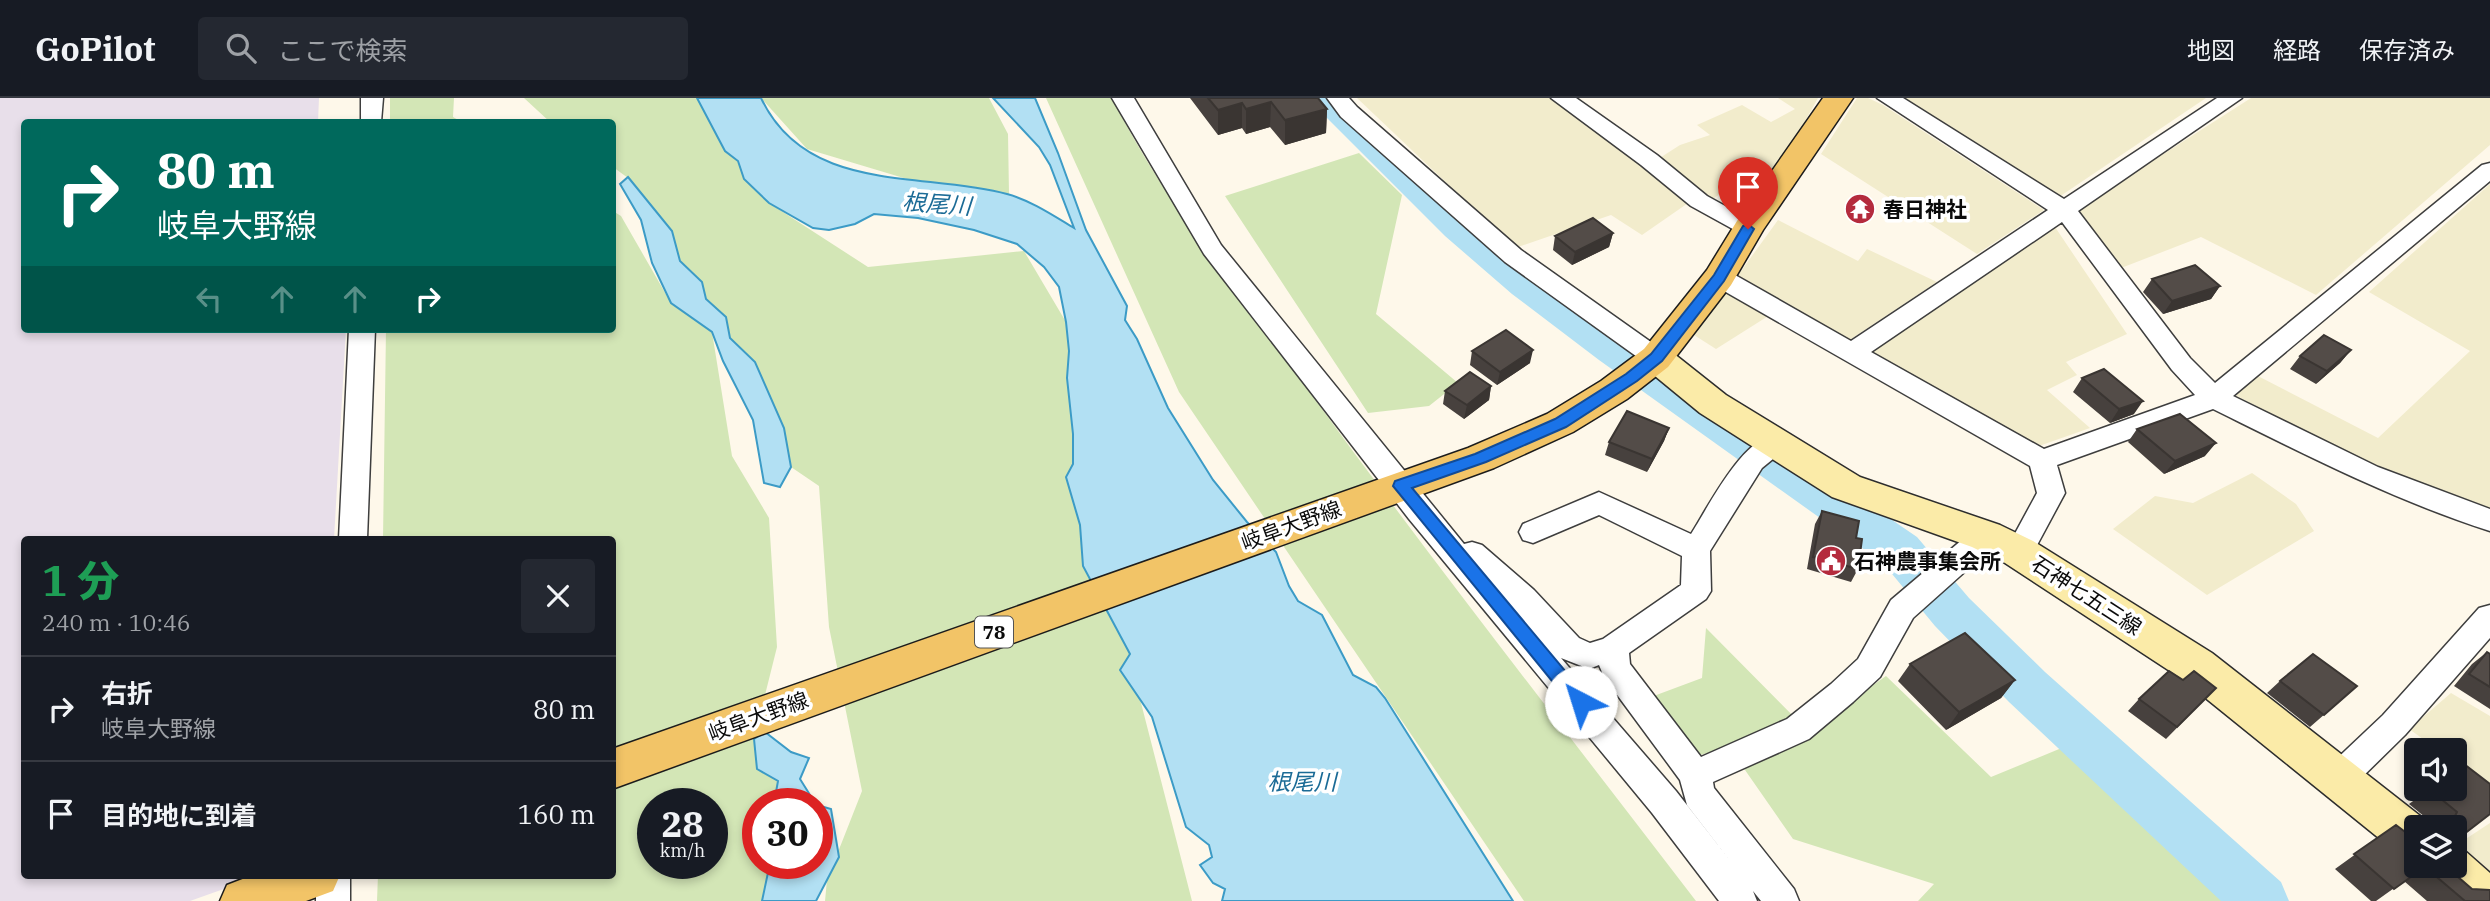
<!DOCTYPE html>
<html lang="ja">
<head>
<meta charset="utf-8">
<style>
	:root { --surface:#171b24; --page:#242831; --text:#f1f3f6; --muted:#9ea1a6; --line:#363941 }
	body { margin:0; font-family:"IBM Plex Serif","Noto Sans JP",serif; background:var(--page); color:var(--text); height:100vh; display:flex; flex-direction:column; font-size:26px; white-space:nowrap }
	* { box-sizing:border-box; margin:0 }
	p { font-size:23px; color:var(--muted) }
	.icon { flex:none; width:38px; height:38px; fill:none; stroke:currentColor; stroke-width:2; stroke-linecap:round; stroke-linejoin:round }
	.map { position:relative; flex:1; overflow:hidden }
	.side { position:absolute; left:21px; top:438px; width:595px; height:343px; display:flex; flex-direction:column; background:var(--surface); border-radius:7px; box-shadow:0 4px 10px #0003 }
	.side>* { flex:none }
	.top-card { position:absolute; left:21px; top:21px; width:595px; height:214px; border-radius:7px; box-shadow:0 4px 10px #0003; background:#00695c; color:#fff; overflow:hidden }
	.buttons { position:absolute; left:2404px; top:640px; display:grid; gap:14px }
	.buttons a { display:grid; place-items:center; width:63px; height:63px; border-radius:7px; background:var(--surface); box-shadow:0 4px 10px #0003; font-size:35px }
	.speed { position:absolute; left:637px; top:690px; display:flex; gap:14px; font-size:35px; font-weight:700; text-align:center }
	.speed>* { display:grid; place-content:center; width:91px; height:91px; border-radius:50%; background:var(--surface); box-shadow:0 4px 10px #0003; line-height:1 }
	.speed small { font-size:18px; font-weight:400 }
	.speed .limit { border:10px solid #d22; background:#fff; color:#111 }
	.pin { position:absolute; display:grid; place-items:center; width:60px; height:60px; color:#fff; margin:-72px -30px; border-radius:50% 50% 50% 0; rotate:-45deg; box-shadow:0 0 7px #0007 }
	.pin .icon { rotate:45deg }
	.me { position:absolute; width:77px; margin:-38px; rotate:320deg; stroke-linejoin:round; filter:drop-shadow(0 0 5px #0008) }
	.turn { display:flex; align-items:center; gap:24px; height:147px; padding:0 21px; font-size:32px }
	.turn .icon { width:91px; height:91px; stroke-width:2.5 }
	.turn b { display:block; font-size:49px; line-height:60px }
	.lanes { display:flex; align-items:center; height:66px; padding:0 21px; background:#0003; justify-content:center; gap:35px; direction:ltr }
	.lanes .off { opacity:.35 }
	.round { display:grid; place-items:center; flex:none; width:74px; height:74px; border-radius:7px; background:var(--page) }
	.overview { display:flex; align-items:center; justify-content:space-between; height:119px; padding:0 21px }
	h1 { font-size:42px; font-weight:800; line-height:52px; color:#1e9e55 }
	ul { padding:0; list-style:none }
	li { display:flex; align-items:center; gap:21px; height:105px; padding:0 21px; border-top:2px solid var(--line) }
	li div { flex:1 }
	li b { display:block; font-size:26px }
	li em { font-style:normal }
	header { display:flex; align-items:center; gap:42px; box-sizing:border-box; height:98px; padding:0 35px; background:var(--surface); border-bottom:2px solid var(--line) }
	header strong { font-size:33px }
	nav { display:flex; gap:38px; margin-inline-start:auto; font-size:24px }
	.search { width:490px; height:63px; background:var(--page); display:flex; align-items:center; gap:18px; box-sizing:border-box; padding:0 24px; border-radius:7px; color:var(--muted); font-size:26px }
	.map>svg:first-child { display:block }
	.industrial { fill:#e8dfea }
	.farmland { fill:#f2eccc }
	.green { fill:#d3e6b6; fill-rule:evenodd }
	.water { fill:#b2e0f3; stroke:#3c9bc6; stroke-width:2 }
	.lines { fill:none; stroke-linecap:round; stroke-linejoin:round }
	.river { fill:#b2e0f3; fill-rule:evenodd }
	.minor-casing { stroke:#3e3e3e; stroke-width:3 }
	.secondary-casing { stroke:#2d2d2d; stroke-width:3 }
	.primary-casing { stroke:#1c1c1c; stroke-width:3 }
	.minor { fill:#fff; fill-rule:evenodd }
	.secondary { fill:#fbeba8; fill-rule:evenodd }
	.primary { fill:#f2c467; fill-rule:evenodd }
	.wall { fill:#47413e }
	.shaded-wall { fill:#3a3532 }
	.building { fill:#534c48; stroke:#3a3532; stroke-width:2 }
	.route { fill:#1a73e8; stroke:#114b97; stroke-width:2 }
	.labels { text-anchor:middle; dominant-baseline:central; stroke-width:7; stroke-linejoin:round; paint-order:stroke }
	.shield { fill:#fff; stroke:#545454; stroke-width:2 }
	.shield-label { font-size:19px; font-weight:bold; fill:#0b0b0b }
	.poi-label { font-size:21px; font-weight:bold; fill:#0b0b0b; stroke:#fff; text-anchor:start }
	.street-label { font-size:21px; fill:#0b0b0b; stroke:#fff }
	.water-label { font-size:23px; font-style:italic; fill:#1b6b96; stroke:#fff }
</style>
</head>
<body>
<header>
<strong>GoPilot</strong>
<div class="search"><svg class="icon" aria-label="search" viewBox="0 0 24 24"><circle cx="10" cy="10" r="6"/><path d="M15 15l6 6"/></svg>ここで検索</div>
<nav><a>地図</a><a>経路</a><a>保存済み</a></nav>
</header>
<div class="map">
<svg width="2490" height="803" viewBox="0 0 2490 803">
	<rect width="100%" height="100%" fill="#fef8ea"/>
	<!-- industrial -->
	<path class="industrial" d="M0 0H319L318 24H24V231H346L334 441H24V777H263L190 803H0Z"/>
	<!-- farmland -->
	<path class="farmland" d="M1357 0H1553L1691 103 1642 137 1611 117 1515 150Z
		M1778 0H1818L1794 43 1755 101 1729 90 1711 102 1655 63 1680 47 1710 37 1697 27 1742 7 1771 24 1795 11Z
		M1857 0H1868L1883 7 2044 112 1977 156 1821 56Z
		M1897 0H2206L2056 101Z
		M2251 0H2490V47L2316 197 2201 139 2116 172 2076 112Z
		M2490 86V413L2400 383 2233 296 2256 277 2378 340 2470 253 2369 194Z
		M1778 122 1858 163 1867 151 1937 184 1845 245 1736 180Z
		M2055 129 2127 236 2066 264 2077 277 2047 292 2090 330 2039 348 1870 259 1872 253Z
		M1728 190 1773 215 1716 251 1694 237Z
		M2252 375 2296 406 2314 433 2207 497 2113 431 2155 398 2193 405Z
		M2451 595 2490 618V689L2455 664V653H2440L2409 631Z
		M2490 725V791L2455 762V748Z"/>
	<!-- green -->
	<path class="green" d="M390 0H454L453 19 462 24H390Z
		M524 0H701L769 105 868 169 1024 153 1066 224 1140 601 1192 803H825L827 782 862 693 829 529 819 388 791 369 628 80 613 69 612 24H550Z
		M761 0H989L1008 36 1009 96 917 84 807 51Z
		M1046 0H1112C1164 103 1238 196 1306 289 1432 463 1565 632 1696 803H1524L1179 294Z
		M1359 55 1402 97 1376 216 1458 285 1429 308 1368 315 1225 98Z
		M613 113 621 118 671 205 712 234 732 358 769 420 777 549 754 641 778 683 777 705H758V765H774L772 803H377L378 777H612V441H383L386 231H612ZM653 705H712V765H653Z
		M1706 530 1808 633 1886 578 1991 679 2064 649 2235 803H1918L1934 786 1793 741 1729 649 1693 659 1651 599 1702 580Z"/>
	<!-- water -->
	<path class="water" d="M697 0H761C807 97 922 73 1007 96 1030 102 1054 118 1074 130L1050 67 1039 49 993 0H1035L1058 55 1086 132 1127 208 1125 222 1137 241 1168 310 1213 382 1247 424 1276 454 1289 488 1298 503 1322 517 1353 577 1376 589 1385 600 1513 803H1222L1225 791 1213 785 1200 767 1212 759 1209 747 1186 729 1152 619 1120 572 1130 556 1083 468 1080 427 1066 379 1073 366V336L1067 280 1069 253 1066 224 1059 189 1044 169 1017 146 974 132 918 120 874 116 855 126 829 132 813 130 769 105 744 81 738 63 725 53Z
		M628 79 672 133 680 163 702 184 706 201 726 219 730 240 755 264 784 330 791 369 780 389 764 385 753 322 723 263 712 234 671 205 652 165 641 122 620 86Z
		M765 634 791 654 809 660 800 681 815 705H774L778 683 757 671 754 641Z
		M817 707 831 711 839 759 816 803H762L770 765H817Z"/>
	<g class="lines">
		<!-- river -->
		<path class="river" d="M1307 0H1344L1471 120 1540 178 1629 242 1917 439 1969 500 2045 574 2281 784 2289 803H2221L2009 604 1935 528 1883 465 1599 262 1512 196 1445 138Z"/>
		<!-- minor casing -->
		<g class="minor-casing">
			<path id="minor" d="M361 0H383L381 24H361Z
				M1112 0H1134L1221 147 1464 446 1472 444 1482 447 1534 492 1579 540 1590 545 1603 541 1681 487 1682 458 1599 417 1533 445 1523 442 1519 434 1523 426 1599 394 1691 436C1708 410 1748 327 1784 338L1788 345 1784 352 1762 370 1710 453 1711 493 1706 501 1629 555 1630 566 1701 659 1787 621 1831 586 1858 561 1891 502 1976 430 1986 427 1996 430 2000 438 1996 446 1913 520 1880 579 1853 604 1809 641 1713 684 1714 690 1794 791 1799 803H1761L1753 793 1757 803H1719L1652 715 1409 421 1204 156ZM1561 560 1589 571 1599 567 1604 579 1680 682 1687 707 1735 769 1676 693Z
				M1327 0H1349L1357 9 1521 152 1665 254 1669 260 1665 266 1656 269 1647 266 1505 164 1341 19Z
				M1551 0H1576L1657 57 1707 98 1756 125 1760 130 1756 135 1748 137 1740 135 1691 108 1641 67Z
				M1877 0H1903L2064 101 2217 0H2242L2078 113 2190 260 2215 285 2482 67 2490 65V83L2233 298 2378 369 2490 411V433C2393 402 2304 356 2213 311L2057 367 2065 395 2029 462 2019 465 2009 462 2005 454 2037 395 2030 368 1710 185 1707 179 1710 173 1719 171 1728 173 1851 243 2048 112ZM2062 124 2172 272 2195 297 2044 351 1871 254Z
				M349 231H375L367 441H339Z
				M2490 507V540L2405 637 2352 689 2340 694 2328 689 2324 679 2328 669 2383 617 2479 510Z
				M316 777H350V803H316Z"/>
		</g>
		<!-- secondary casing -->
		<g class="secondary-casing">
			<path id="secondary" d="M1656 248 1668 251 1726 297 1860 379 2000 427 2033 443 2212 555 2433 728 2434 730H2417V764L2401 758 2182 581 2005 465 1972 449 1832 399 1700 315 1644 269 1638 260 1644 251Z
				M2455 749 2464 752 2490 775V803H2452L2430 784 2424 768H2455Z"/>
		</g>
		<!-- primary casing -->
		<g class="primary-casing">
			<path id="primary" d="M1823 0H1853L1763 132 1731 187 1668 269 1627 301 1573 334 1494 370 612 691V651L1468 350 1547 316 1601 283 1644 251 1707 172 1737 123Z
				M253 777H340L333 793 306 803H220L227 787Z"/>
		</g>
		<!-- minor -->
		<use href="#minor" class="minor"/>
		<!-- secondary -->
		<use href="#secondary" class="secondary"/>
		<!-- primary -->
		<use href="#primary" class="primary"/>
	</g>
	<!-- wall -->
	<path class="wall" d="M1190 0H1318L1327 11 1326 35 1285 47 1270 29 1246 36 1242 30 1218 37Z
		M1613 135 1609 149 1572 167 1553 152 1555 138Z
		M2152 181 2220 188 2211 201 2163 216 2143 194Z
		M2351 252 2340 265 2316 286 2290 271 2300 258Z
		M1472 253 1530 265 1497 287 1470 267Z
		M2082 280 2134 316 2110 325 2073 294Z
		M1491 288 1489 302 1464 321 1443 306 1445 293Z
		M1669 330 1664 343 1647 374 1605 357 1609 344Z
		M2137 331 2205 358 2164 376 2128 344Z
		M1822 413 1856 440 1858 471 1851 484 1807 471 1815 426Z
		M2487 554 2490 556V611L2454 588 2472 566Z
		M1910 566 2015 582 2001 600 1946 632 1898 583Z
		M2183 582 2216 590 2166 641 2128 613 2139 601Z
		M2280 583 2357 588 2310 629 2267 595Z
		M2464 666 2455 730H2424L2431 724 2409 706Z
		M2396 727 2472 791 2490 803H2427L2404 783 2376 803H2371L2335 771Z"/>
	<!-- shaded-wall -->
	<path class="shaded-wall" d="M1271 4 1270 29 1246 36V11Z
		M1242 5V30L1218 37V12Z
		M1327 11 1326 35 1285 47V22Z
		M1613 135 1609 149 1572 167 1575 154Z
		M2220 188 2211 201 2163 216 2172 203Z
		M1533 252 1530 265 1497 287 1500 274Z
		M2351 252 2340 265 2316 286 2327 273Z
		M1491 288 1489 302 1464 321 1467 307Z
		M2143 303 2134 316 2110 325 2119 311Z
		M1669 330 1664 343 1647 374 1652 361Z
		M2216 345 2205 358 2164 376 2175 363Z
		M2015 582 2001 600 1946 632 1959 614Z"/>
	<!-- building -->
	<path class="building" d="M1208 0H1318L1327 11 1285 22 1271 4 1246 11 1242 5 1218 12Z
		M1593 120 1613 135 1575 154 1555 138Z
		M2195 167 2220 188 2172 203 2152 181Z
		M1506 232 1533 252 1500 274 1472 253Z
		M2324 237 2351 252 2327 273 2300 258Z
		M2104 271 2143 303 2119 311 2082 280Z
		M1470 274 1491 288 1467 307 1445 293Z
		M1627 313 1669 330 1652 361 1609 344Z
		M2180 316 2216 345 2175 363 2137 331Z
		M1822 413 1859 423 1856 440 1862 441 1858 471 1813 459Z
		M1965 535 2015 582 1959 614 1910 566Z
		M2487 554 2490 556V589L2469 576Z
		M2313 556 2357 588 2324 617 2280 583Z
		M2169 573 2183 582 2194 573 2216 590 2177 629 2139 601Z
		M2464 666 2490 686V716L2455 743V730H2440V718H2455L2457 714 2429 691H2455V672Z
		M2396 727 2417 743V768H2448L2450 772 2472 791 2490 792V803H2465L2425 769 2394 791 2354 756Z"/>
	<!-- route -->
	<path class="route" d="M1748 126 1754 131 1724 183 1662 263 1637 283 1566 329 1486 364 1412 390 1587 599 1590 604 1587 610 1581 612 1574 610 1393 388 1395 383 1475 356 1555 321 1626 276 1651 256 1714 177 1743 128Z"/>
	<!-- icons -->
	<defs>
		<g id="temple-disc" transform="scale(1.575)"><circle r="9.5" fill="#b42b3d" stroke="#fff"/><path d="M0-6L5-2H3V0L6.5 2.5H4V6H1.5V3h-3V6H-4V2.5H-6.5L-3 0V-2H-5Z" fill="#fff"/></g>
		<g id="civic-disc" transform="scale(1.575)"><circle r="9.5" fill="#b42b3d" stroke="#fff"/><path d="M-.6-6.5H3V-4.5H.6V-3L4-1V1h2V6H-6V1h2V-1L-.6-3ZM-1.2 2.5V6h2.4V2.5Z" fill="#fff"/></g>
	</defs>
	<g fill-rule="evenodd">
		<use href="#temple-disc" x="1860" y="111"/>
		<use href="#civic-disc" x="1831" y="463"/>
	</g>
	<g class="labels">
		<!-- shield labels -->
		<rect class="shield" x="975" y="518.5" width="38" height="31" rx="5"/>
		<g class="shield-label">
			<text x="994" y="534">78</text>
		</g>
		<!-- poi labels -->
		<g class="poi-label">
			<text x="1883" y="111">春日神社</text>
			<text x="1854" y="463">石神農事集会所</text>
		</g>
		<!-- street labels -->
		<g class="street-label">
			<text transform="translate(1291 427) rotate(-20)">岐阜大野線</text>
			<text transform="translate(2087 497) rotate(33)">石神七五三線</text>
			<text transform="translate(758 618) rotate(-20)">岐阜大野線</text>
		</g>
		<!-- water labels -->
		<g class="water-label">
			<text transform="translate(937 105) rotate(4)">根尾川</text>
			<text x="1302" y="683">根尾川</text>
		</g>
	</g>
</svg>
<div class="buttons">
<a><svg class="icon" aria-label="sound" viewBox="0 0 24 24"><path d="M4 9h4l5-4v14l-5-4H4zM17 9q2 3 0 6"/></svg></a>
<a><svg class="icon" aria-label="layers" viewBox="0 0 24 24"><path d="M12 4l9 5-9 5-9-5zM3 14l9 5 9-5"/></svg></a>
</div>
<div class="speed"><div>28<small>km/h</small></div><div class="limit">30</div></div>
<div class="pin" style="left:1748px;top:131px;background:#d93025"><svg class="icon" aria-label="arrive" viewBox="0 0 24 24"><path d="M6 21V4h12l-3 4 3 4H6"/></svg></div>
<svg class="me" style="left:1581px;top:604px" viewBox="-20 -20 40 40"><circle r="19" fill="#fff"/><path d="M0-13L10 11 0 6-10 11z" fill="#1a73e8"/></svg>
<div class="top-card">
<div class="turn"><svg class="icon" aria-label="right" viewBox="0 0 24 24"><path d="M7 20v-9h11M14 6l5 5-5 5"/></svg><div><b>80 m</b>岐阜大野線</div></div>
<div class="lanes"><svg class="icon off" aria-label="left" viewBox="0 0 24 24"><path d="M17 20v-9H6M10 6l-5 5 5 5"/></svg><svg class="icon off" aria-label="ahead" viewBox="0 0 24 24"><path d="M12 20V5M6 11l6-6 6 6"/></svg><svg class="icon off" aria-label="ahead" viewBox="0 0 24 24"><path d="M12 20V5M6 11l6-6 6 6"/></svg><svg class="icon" aria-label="right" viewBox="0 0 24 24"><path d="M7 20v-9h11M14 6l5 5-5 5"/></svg></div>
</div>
<section class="side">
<div class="overview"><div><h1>1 分</h1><p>240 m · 10:46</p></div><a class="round"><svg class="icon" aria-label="close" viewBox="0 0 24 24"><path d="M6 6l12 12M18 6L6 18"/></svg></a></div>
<ul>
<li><svg class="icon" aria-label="right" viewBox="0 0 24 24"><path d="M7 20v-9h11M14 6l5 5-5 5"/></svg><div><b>右折</b><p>岐阜大野線</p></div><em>80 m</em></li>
<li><svg class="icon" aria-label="arrive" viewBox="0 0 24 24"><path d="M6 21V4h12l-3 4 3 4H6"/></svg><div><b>目的地に到着</b></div><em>160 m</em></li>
</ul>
</section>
</div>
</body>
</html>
